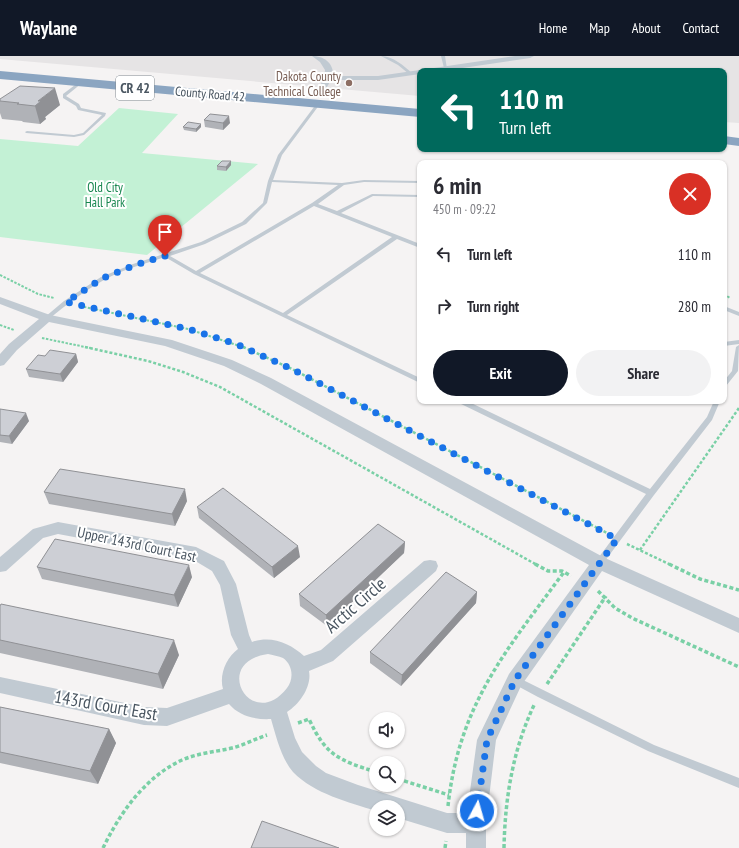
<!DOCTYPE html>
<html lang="en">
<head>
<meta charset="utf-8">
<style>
	:root { --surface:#fff; --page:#f2f2f3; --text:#2b2b33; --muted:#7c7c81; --accent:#111827 }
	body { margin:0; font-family:"PT Sans Narrow",sans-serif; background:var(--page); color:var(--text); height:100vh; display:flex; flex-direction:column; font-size:15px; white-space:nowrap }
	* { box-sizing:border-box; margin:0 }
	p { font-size:13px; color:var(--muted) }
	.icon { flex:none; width:22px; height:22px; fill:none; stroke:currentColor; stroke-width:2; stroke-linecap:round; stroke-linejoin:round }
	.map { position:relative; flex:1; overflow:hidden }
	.side { position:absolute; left:417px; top:104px; width:310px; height:244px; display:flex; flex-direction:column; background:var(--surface); border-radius:8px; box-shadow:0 1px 3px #0004 }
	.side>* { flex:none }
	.guide { position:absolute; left:417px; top:12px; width:310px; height:84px; border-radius:8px; box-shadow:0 1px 3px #0004; background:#00695c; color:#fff; overflow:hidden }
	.controls { position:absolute; left:369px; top:656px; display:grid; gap:8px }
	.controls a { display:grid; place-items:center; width:36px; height:36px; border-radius:50%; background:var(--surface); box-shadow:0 1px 3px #0004; font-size:20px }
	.pin { position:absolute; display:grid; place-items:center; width:34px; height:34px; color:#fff; margin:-41px -17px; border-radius:50% 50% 50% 0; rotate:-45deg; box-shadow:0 0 4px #0007 }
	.pin .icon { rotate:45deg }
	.me { position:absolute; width:44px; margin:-22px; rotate:6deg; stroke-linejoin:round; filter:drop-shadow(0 0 3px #0008) }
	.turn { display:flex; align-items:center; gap:14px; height:84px; padding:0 16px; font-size:18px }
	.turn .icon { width:52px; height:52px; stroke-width:2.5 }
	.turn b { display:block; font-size:28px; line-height:34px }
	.round { display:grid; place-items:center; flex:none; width:42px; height:42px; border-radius:21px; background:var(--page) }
	.summary { display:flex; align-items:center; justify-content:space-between; height:68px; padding:0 16px }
	h1 { font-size:24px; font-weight:700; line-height:30px }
	.action { display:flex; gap:8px; margin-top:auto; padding:8px 16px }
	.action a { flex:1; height:46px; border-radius:24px; background:var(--accent); color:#fff; font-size:16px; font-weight:700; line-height:46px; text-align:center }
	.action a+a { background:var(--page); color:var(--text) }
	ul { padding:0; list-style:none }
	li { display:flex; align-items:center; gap:12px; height:52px; padding:0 16px }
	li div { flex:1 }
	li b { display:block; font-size:15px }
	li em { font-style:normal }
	header { display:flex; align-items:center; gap:24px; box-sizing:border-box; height:56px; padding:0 20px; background:var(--accent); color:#fff }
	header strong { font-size:19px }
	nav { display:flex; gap:22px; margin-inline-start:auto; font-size:14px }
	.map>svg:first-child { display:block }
	.education { fill:#e6e4e5 }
	.green { fill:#c3f1d5 }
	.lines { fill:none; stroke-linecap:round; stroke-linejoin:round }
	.path-far2 { stroke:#7ad0a6; stroke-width:2; stroke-dasharray:2.5 1.5; stroke-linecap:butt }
	.path-far1 { stroke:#7ad0a6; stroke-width:2.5; stroke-dasharray:3 2; stroke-linecap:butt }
	.path { stroke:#7ad0a6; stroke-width:3.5; stroke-dasharray:4 2.5; stroke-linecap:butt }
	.lane { fill:#c1cad2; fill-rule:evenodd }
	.street { fill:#c1cad2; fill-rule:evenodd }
	.highway { fill:#8ba5c1; fill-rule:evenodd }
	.wall { fill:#b0b2b7 }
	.shaded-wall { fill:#909195 }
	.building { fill:#cdcfd5; stroke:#909195 }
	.route { stroke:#1a73e8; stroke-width:7; stroke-dasharray:0 12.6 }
	.education-dot { fill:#8d6e63; stroke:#fff; stroke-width:1.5 }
	.labels { text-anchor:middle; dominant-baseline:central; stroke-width:4; stroke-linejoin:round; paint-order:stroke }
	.far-education-label { font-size:13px; fill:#785e54; stroke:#fff; text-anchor:end }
	.far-street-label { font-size:13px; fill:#4a5661; stroke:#fff }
	.far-park-label { font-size:13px; fill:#17864f; stroke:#fff }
	.shield { fill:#fff; stroke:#808990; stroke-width:1 }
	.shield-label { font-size:14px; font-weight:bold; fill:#4a5661 }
	.street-label { font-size:15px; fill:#4a5661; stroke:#fff }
	.near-street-label { font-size:18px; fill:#4a5661; stroke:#fff }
</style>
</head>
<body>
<header>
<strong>Waylane</strong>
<nav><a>Home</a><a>Map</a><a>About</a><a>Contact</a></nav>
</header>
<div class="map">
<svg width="739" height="792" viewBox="0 0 739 792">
	<rect width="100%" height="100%" fill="#f5f3f3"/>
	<!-- education -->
	<path class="education" d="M0 0H739V67L724 66V15H420V40L0 3Z"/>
	<!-- green -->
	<path class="green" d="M119 52 178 58 142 97 258 108 147 199 0 181V83L78 90Z"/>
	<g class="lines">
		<!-- path-far2 -->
		<path class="path-far2" d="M0 219 38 238 54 242
			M724 238 730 242
			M80 250 188 273 246 292
			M0 269 14 274
			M42 282 90 292"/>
		<!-- path-far1 -->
		<path class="path-far1" d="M85 291 148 305 183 316 220 331 537 509
			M243 291 292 313 607 477
			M627 488 671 509
			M640 494 739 352"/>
		<!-- path -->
		<path class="path" d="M535 508 548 515H562L571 520
			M669 508 700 523 739 534
			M598 535 615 552 632 562 739 611
			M547 628 606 540
			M298 667 309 663C326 700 339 704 376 716
			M398 723 449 739
			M448 750C459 648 506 595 564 516
			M103 792C120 757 145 721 182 704 198 697 215 696 232 692 244 689 255 683 267 679
			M445 792 446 785
			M504 792C505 741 513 693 535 647"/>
		<!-- lane -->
		<path class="lane" d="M381 0C393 0 404 10 412 17L409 18 398 9Z
			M441 0H445L447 13 444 12Z
			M79 26 82 27 66 40 79 48 81 52 106 57 105 60 84 79 74 81 26 77 25 76 27 75 74 79 83 77 102 59 78 54 76 50 63 42V38Z
			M317 47 320 48 282 99 273 124 342 127 364 124 420 125V127L364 126 344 129 318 148 337 155 372 138 420 139V141L373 140 341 157 420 188V192L397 183 287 259 420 322V327L194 218 165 201C145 208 123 213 104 224 84 235 66 249 49 263H45V261L64 245 101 221 133 208 201 186 242 166 263 147 268 125 278 99ZM272 126 338 129 312 147 196 215 170 200 205 188 246 168 267 147ZM314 150 392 181 283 257 200 217Z
			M724 250 739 256V260L724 254Z
			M739 284V288L724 290V286Z
			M739 289 738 315 726 330 724 331V325L732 315 736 291Z
			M458 345H467L650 433 707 361 714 345H720L712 364 654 439 602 509 599 510 596 509 595 507 596 505 646 438 459 347Z
			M515 620 654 689 739 722V732L648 695 538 641 512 627 511 624 512 621Z"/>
		<!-- street -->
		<path class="street" d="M312 0C324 0 334 7 333 20H378L420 14 423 15H420V18L378 24H331L321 41H318L314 39 324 23 325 14 320 6Z
			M515 0H534L530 2 442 15H423L427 13Z
			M0 241 50 259 172 284 232 304 271 322 605 502 739 562V577L602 515 521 630 496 684 486 767V792H466V777H447L398 762V751H376V755C349 746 314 738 293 716 281 702 276 680 271 663 256 664 239 660 229 648L167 670 144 669 0 637V621L144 651 167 652 223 633C219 619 226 602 238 593L231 579 220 529 212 515 192 503 58 478 43 482 6 515 0 516V501L33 473 58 466 196 491 224 505 236 528 249 579 252 586C271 579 290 587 304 600L321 594 424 505 430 504 436 505 438 510 436 515 333 605 309 615C312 630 300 648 287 656L295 682 302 696 316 710 326 717 358 729 447 757H467L477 684 509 618 589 509 261 328 224 310 165 290 49 266 17 294 4 309 0 310V298L9 288 39 263 0 248ZM268 598C272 599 279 600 283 602 293 609 294 623 287 632 252 677 210 606 268 598Z"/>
		<!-- highway -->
		<path class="highway" d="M0 15 420 53V61L0 23Z
			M724 80 739 82V90L724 88Z"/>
	</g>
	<!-- wall -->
	<path class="wall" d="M0 43 60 49 45 61 46 63 40 68 23 66 22 65 2 63 0 57Z
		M204 64 230 67 223 74 205 71Z
		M201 68V71L196 76 184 74 183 71Z
		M231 109 226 115 217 114V110Z
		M76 298 78 306 63 326 29 321 26 313 45 300Z
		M0 353 29 365 12 388 0 386Z
		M44 436 187 445 175 470 49 448Z
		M197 451 300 501 274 522 199 462Z
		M405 486 404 497 327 570 300 550 299 538Z
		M37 511 192 521 178 551 42 523Z
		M477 536 476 547 401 630 370 607V596Z
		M0 550 179 599 163 633 0 597Z
		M0 651 109 673 116 687 98 728 0 707Z"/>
	<!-- shaded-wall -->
	<path class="shaded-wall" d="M55 32 60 49 45 61 46 63 40 68 35 50 38 45Z
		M229 60 230 67 223 74V67Z
		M201 68V71L196 76V73Z
		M231 105V109L226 115V111Z
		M76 298 78 306 63 326 60 318Z
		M26 357 29 365 12 388 9 380Z
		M185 433 187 445 175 470 172 458Z
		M405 486 404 497 327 570 326 559Z
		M298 490 300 501 274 522 272 511Z
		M189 509 192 521 178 551 174 539Z
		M477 536 476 547 401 630 402 619Z
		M174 584 179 599 163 633 158 618Z
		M109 673 116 687 98 728 90 715Z"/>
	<!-- building -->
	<path class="building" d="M20 30 55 32 38 45H41L35 50 17 48 19 47 0 45V43Z
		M210 58 229 60 223 67 204 64Z
		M188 66 201 68 196 73 183 71Z
		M222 105H231L226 111 217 110Z
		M50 294 76 298 60 318 26 313 38 299 45 300Z
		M0 353 26 357 9 380 0 379Z
		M60 413 185 433 172 458 44 436Z
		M223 432 298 490 272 511 197 451Z
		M378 468 405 486 326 559 299 538Z
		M55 483 189 509 174 539 37 511Z
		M446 516 477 536 402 619 370 596Z
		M1 548 174 584 158 618 0 584V550Z
		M0 651 109 673 90 715 0 696Z
		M262 765 339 792H251Z"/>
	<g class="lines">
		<!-- route -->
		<path class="route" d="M165 200 135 209 103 222 66 246 188 273 236 288 292 313 617 483 515 624 487 684 477 755"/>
	</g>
	<!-- markers -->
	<circle class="education-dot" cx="349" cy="27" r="4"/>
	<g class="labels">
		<!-- far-education labels -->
		<g class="far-education-label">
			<text x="341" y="20">Dakota County<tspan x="341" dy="15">Technical College</tspan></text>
		</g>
		<!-- far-street labels -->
		<g class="far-street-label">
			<text transform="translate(210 38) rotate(5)">County Road 42</text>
		</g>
		<!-- far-park labels -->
		<g class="far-park-label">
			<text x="105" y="131">Old City<tspan x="105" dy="15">Hall Park</tspan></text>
		</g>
		<!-- shield labels -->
		<rect class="shield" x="116" y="20" width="38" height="24" rx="3"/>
		<g class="shield-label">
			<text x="135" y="32">CR 42</text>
		</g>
		<!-- street labels -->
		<g class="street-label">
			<text transform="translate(137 488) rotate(12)">Upper 143rd Court East</text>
		</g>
		<!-- near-street labels -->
		<g class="near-street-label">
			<text transform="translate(355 549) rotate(-41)">Arctic Circle</text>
			<text transform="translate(106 649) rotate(10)">143rd Court East</text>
		</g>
	</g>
</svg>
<div class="controls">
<a><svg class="icon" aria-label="sound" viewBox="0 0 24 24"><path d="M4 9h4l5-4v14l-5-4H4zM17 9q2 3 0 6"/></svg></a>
<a><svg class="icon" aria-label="search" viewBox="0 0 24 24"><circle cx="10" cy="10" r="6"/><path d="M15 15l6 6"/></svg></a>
<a><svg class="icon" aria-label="layers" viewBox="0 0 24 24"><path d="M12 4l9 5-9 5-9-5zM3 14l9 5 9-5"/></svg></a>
</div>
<div class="pin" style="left:165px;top:200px;background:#d93025"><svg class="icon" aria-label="arrive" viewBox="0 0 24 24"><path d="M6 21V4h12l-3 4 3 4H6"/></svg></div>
<svg class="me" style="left:477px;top:755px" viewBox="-20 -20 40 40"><circle r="17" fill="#1a73e8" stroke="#fff" stroke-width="3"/><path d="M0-11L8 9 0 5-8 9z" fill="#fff"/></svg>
<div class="guide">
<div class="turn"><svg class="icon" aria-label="left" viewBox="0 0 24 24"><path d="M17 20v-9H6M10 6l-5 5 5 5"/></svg><div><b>110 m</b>Turn left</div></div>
</div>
<section class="side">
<div class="summary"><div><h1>6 min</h1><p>450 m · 09:22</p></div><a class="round" style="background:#d93025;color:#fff"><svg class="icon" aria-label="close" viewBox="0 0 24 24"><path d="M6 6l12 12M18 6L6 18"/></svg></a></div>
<ul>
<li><svg class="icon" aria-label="left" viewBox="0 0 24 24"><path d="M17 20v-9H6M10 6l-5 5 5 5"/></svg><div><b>Turn left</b></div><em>110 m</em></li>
<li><svg class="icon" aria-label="right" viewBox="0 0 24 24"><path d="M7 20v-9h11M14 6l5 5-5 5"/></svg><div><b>Turn right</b></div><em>280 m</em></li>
</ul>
<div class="action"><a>Exit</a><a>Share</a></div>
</section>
</div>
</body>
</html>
